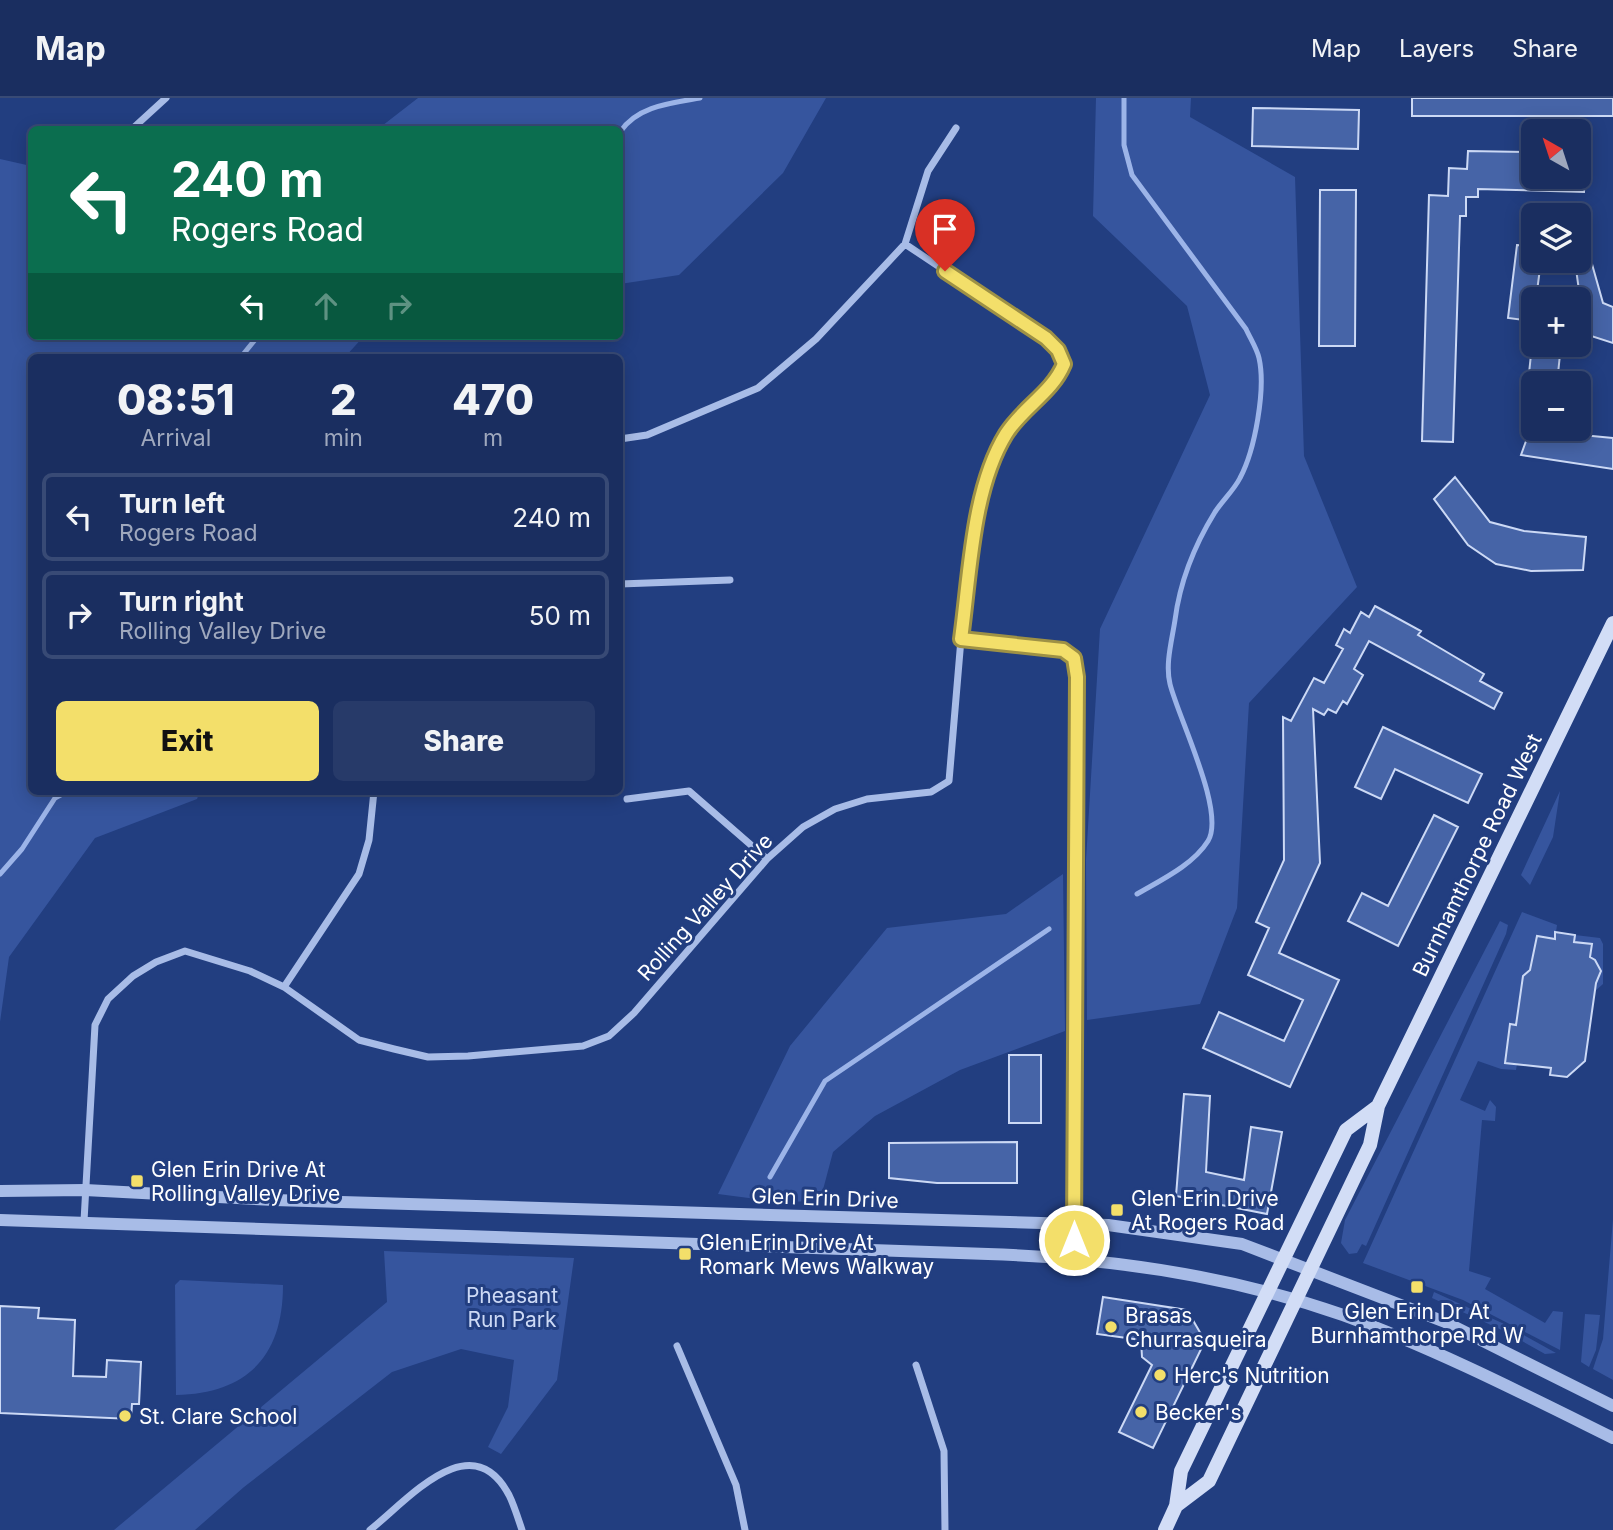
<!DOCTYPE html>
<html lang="en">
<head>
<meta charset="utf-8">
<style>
	:root { --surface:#1a2e60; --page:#273a69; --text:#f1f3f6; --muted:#9fa8bd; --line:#384a75; --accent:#f3df6a }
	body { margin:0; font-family:Inter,sans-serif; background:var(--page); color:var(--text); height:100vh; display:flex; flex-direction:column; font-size:26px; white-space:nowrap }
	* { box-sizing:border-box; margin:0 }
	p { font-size:23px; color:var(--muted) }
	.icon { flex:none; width:38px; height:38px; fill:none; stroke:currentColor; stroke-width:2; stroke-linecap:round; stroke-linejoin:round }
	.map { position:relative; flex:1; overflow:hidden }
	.drawer { position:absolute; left:28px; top:256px; width:595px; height:441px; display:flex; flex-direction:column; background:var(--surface); border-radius:10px; box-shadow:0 4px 18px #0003,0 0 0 2px var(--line) }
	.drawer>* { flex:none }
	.guide { position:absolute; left:28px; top:28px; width:595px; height:214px; border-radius:10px; box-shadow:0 4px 18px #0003,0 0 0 2px var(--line); background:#0b6e4f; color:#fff; overflow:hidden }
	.needle { width:46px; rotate:321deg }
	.controls { position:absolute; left:1521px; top:21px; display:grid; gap:14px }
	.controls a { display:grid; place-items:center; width:70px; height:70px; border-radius:10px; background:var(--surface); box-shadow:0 4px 18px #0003,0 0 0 2px var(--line); font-size:35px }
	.pin { position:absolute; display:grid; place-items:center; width:60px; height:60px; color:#fff; margin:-72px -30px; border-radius:50% 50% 50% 0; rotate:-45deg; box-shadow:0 0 7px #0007 }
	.pin .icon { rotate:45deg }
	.me { position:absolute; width:77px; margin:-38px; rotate:0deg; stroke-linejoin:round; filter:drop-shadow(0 0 5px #0008) }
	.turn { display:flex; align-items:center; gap:24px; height:147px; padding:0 28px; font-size:32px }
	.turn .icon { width:91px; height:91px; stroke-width:2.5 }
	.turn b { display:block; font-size:49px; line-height:60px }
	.lanes { display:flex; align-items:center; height:66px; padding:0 28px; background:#0003; justify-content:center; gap:35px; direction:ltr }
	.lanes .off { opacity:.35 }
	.eta { display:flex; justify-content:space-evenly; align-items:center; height:119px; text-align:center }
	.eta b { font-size:42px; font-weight:800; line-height:49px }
	.action { display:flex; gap:14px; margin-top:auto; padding:14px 28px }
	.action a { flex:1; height:80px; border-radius:10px; background:var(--accent); color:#111; font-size:28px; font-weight:800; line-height:80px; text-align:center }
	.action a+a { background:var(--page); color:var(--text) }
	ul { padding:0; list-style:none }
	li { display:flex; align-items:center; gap:21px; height:88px; margin:0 14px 10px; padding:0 14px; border:4px solid var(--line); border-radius:10px }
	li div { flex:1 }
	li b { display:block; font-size:26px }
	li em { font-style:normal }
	header { display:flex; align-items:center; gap:42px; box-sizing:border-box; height:98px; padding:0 35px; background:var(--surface); border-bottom:2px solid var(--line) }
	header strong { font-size:33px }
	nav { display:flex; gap:38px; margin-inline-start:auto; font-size:24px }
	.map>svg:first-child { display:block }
	.green { fill:#36559e }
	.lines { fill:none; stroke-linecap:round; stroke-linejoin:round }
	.stream { stroke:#9cb4e8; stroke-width:5 }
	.building { fill:#4664a7; stroke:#ccd9f5; stroke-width:2 }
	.minor { stroke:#a8bce7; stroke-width:7 }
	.tertiary { stroke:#a8bce7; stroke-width:12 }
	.secondary { stroke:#d2ddf6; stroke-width:14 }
	.route-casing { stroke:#9e9145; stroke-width:18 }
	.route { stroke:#f3df6a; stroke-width:12 }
	.poi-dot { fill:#f3df6a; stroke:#223e80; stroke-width:2.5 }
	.labels { text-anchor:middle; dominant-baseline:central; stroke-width:6; stroke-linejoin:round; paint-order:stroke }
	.street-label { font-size:21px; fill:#fff; stroke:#223e80 }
	.poi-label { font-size:21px; fill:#fff; stroke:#223e80; text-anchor:start }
	.park-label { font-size:21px; fill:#ccd9f5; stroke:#223e80 }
</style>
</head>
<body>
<header>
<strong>Map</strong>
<nav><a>Map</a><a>Layers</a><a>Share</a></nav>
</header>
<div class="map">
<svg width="1613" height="1432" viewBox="0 0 1613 1432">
	<rect width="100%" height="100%" fill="#223e80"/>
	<!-- green -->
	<path class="green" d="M418 0H826L783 75 679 177 620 186V32L378 31Z
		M1096 0H1191L1190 19 1295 79 1304 358 1357 489 1249 605 1237 810 1200 906 1087 922 1086 762 1100 531 1210 297 1187 208 1093 118Z
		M0 61 31 68 32 238H364L345 259H32V693H200L197 701 95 740 9 859 0 924Z
		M1560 693 1553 739 1530 787 1521 777Z
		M1063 776 1065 933 960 972 875 1018 833 1054 820 1103 779 1104 718 1096 790 948 887 830 1006 816Z
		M1522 814 1557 827 1555 841 1537 839 1530 872 1523 878 1517 921 1520 927 1510 926 1505 964 1517 966 1516 972 1501 971 1478 963 1460 1002 1485 1013 1490 1002 1496 1009 1495 1023 1482 1022 1469 1173 1491 1180 1485 1191 1545 1225 1553 1213 1563 1214 1560 1252 1463 1202 1363 1165Z
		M1500 823 1508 827 1506 836 1366 1148 1362 1146 1357 1155 1349 1156 1341 1145 1345 1122Z
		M1575 837 1600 840 1603 846V886L1594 894 1601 873 1595 862 1590 859 1591 847 1574 844Z
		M1613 1121V1282L1593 1271 1603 1241Z
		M384 1153 574 1160 557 1282 501 1356 488 1349 508 1309 514 1262 461 1251 392 1274 244 1389 195 1432H114L387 1204Z
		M180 1182 283 1187C283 1258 248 1295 176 1297L175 1187Z
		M1434 1194 1502 1225 1556 1255 1545 1256 1504 1233 1432 1200Z
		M1585 1216 1600 1217 1596 1252 1589 1269 1581 1264Z"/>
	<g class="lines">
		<!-- stream -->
		<path class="stream" d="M1124 0V47L1132 77 1246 231C1250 240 1257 251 1259 260 1266 291 1255 352 1240 380 1234 392 1223 402 1215 414 1194 448 1180 483 1175 522 1172 542 1165 566 1170 586 1178 619 1226 714 1208 743 1193 767 1161 782 1137 796
			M620 34C637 8 671 5 700 0
			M241 259 258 238
			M0 776 22 751 55 700 68 693
			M770 1079 825 983 1049 831"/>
	</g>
	<!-- building -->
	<path class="building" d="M1412 0H1613V18H1412Z
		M1253 10 1359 12 1358 51 1252 48Z
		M1468 53 1533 54V79H1585L1584 94 1478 91V99H1466V118H1460L1453 344 1422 343 1429 97 1448 98 1449 70 1467 71Z
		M1320 92H1356L1355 248H1319Z
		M1517 147 1533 149V163H1541L1536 201H1533V223L1508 220Z
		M1590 159 1603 205 1613 209V245L1585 236 1576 171Z
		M1532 247H1561L1557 285H1528Z
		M1530 332 1613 340V371L1521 357Z
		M1455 379 1490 424 1524 433 1586 439 1583 472 1531 473 1496 466 1468 447 1434 401Z
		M1375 508 1421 533 1418 537 1484 576 1480 583 1502 595 1494 611 1369 543 1354 571 1363 577 1347 606 1343 603 1336 615 1328 611 1324 617 1313 611 1320 765 1279 855 1339 882 1290 989 1203 950 1219 914 1284 943 1303 902 1248 877 1269 830 1256 824 1284 762 1283 619 1291 623 1314 580 1324 585 1343 551 1336 547 1344 531 1350 535 1361 514 1369 519Z
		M1383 629 1482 676 1468 705 1395 671 1381 701 1355 689Z
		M1434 717 1458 729 1398 848 1348 823 1362 795 1388 808Z
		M1555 834 1575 837 1574 844 1592 846 1590 859 1595 862 1601 873 1596 885 1585 963 1567 979 1550 977 1551 970 1505 965 1510 926 1516 927 1523 878 1530 872 1537 838 1555 841Z
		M1009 957H1041V1025H1009Z
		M1184 996 1210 998 1206 1074 1244 1082 1251 1029 1282 1034 1267 1116 1176 1098Z
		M1017 1044V1085H937L889 1080V1045Z
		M1103 1199 1187 1212 1205 1243 1153 1350 1119 1334 1152 1267 1142 1259 1141 1242 1097 1236Z
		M0 1208 39 1210 38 1220 75 1222 73 1278 106 1279 107 1262 141 1264 139 1306H132L131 1321 0 1315Z"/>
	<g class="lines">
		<!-- minor -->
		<path class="minor" d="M131 32 166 0
			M620 341 647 337 758 290 816 241 905 146 928 73 956 30
			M620 486 730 482
			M961 541 1063 552 1074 560 1077 579 1074 1160
			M627 701 689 693 767 761
			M284 889 359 776 369 742 374 693
			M84 1123 95 927 108 901 133 878 156 864 185 853 250 873 284 889 359 942 394 951 428 959 468 958 583 948 609 938 634 915 767 761 803 729 835 711 867 701 931 694 949 683 961 541 976 433 991 369 1007 335 1056 284 1064 266 1058 252 1046 240 905 146
			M677 1248 736 1387 745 1432
			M916 1267 944 1353 945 1432
			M370 1432C408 1402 471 1326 509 1397 514 1407 518 1420 522 1432"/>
		<!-- tertiary -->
		<path class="tertiary" d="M0 1093 85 1092 274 1102 1108 1127 1242 1146 1445 1224 1613 1308
			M0 1122 988 1156C1108 1160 1229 1177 1343 1217 1436 1251 1524 1296 1613 1340"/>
		<!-- secondary -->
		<path class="secondary" d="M1176 1408 1209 1383 1370 1047 1378 1008 1613 525
			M1165 1432 1176 1408 1181 1373 1346 1032 1378 1008"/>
	</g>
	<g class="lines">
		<!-- route casing -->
		<g class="route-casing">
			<path id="route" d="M945 173 1046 240 1058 252 1064 266C1052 295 1023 309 1006 336 972 391 970 477 961 541L1063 552 1074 560 1077 579 1074 1142"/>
		</g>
		<!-- route -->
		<use href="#route" class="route"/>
	</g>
	<!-- markers -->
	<g class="poi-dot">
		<rect x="130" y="1076" width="14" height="14" rx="3.5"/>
		<rect x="1110" y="1105" width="14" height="14" rx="3.5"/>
		<rect x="678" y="1149" width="14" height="14" rx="3.5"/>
		<rect x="1410" y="1182" width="14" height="14" rx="3.5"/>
		<circle cx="1111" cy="1229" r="7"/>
		<circle cx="1160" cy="1277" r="7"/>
		<circle cx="1141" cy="1314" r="7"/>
		<circle cx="125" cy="1318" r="7"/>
	</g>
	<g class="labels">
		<!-- street labels -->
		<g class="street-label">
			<text transform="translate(1477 757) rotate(-64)">Burnhamthorpe Road West</text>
			<text transform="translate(705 809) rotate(-48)">Rolling Valley Drive</text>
			<text transform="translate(825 1100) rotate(2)">Glen Erin Drive</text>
		</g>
		<!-- poi labels -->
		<g class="poi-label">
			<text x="151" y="1071">Glen Erin Drive At<tspan x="151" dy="24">Rolling Valley Drive</tspan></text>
			<text x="1131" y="1100">Glen Erin Drive<tspan x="1131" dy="24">At Rogers Road</tspan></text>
			<text x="699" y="1144">Glen Erin Drive At<tspan x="699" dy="24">Romark Mews Walkway</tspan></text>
			<text x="1417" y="1213" text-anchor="middle">Glen Erin Dr At<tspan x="1417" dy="24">Burnhamthorpe Rd W</tspan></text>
			<text x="1125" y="1217">Brasas<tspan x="1125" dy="24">Churrasqueira</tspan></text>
			<text x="1174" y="1277">Herc's Nutrition</text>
			<text x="1155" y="1314">Becker's</text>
			<text x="139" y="1318">St. Clare School</text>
		</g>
		<!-- park labels -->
		<g class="park-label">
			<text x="512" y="1197">Pheasant<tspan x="512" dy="24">Run Park</tspan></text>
		</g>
	</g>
</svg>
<div class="controls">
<a><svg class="needle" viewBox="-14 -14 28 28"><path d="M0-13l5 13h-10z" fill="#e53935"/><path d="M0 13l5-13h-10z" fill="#9fa8bd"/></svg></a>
<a><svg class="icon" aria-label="layers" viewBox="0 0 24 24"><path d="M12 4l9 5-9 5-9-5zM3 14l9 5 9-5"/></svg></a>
<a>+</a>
<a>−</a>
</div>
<div class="pin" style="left:945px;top:173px;background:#d93025"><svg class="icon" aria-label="arrive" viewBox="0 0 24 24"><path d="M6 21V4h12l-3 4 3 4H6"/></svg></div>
<svg class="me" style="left:1074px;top:1142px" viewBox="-20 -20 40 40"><circle r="17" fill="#f3df6a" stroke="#fff" stroke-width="3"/><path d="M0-11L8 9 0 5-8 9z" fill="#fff"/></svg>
<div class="guide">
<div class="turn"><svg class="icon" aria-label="left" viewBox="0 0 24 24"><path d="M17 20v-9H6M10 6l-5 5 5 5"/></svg><div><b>240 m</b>Rogers Road</div></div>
<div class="lanes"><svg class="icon" aria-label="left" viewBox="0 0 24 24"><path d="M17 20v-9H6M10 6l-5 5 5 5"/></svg><svg class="icon off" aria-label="ahead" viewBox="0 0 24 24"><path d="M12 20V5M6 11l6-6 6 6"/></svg><svg class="icon off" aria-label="right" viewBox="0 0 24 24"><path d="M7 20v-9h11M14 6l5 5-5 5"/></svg></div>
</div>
<section class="drawer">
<div class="eta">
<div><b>08:51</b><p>Arrival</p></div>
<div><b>2</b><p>min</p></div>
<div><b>470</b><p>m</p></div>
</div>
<ul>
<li><svg class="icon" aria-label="left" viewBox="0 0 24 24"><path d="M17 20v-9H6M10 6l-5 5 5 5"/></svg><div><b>Turn left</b><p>Rogers Road</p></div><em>240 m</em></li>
<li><svg class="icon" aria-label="right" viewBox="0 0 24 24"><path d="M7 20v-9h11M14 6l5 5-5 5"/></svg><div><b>Turn right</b><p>Rolling Valley Drive</p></div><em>50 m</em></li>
</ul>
<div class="action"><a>Exit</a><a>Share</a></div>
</section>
</div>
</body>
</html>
